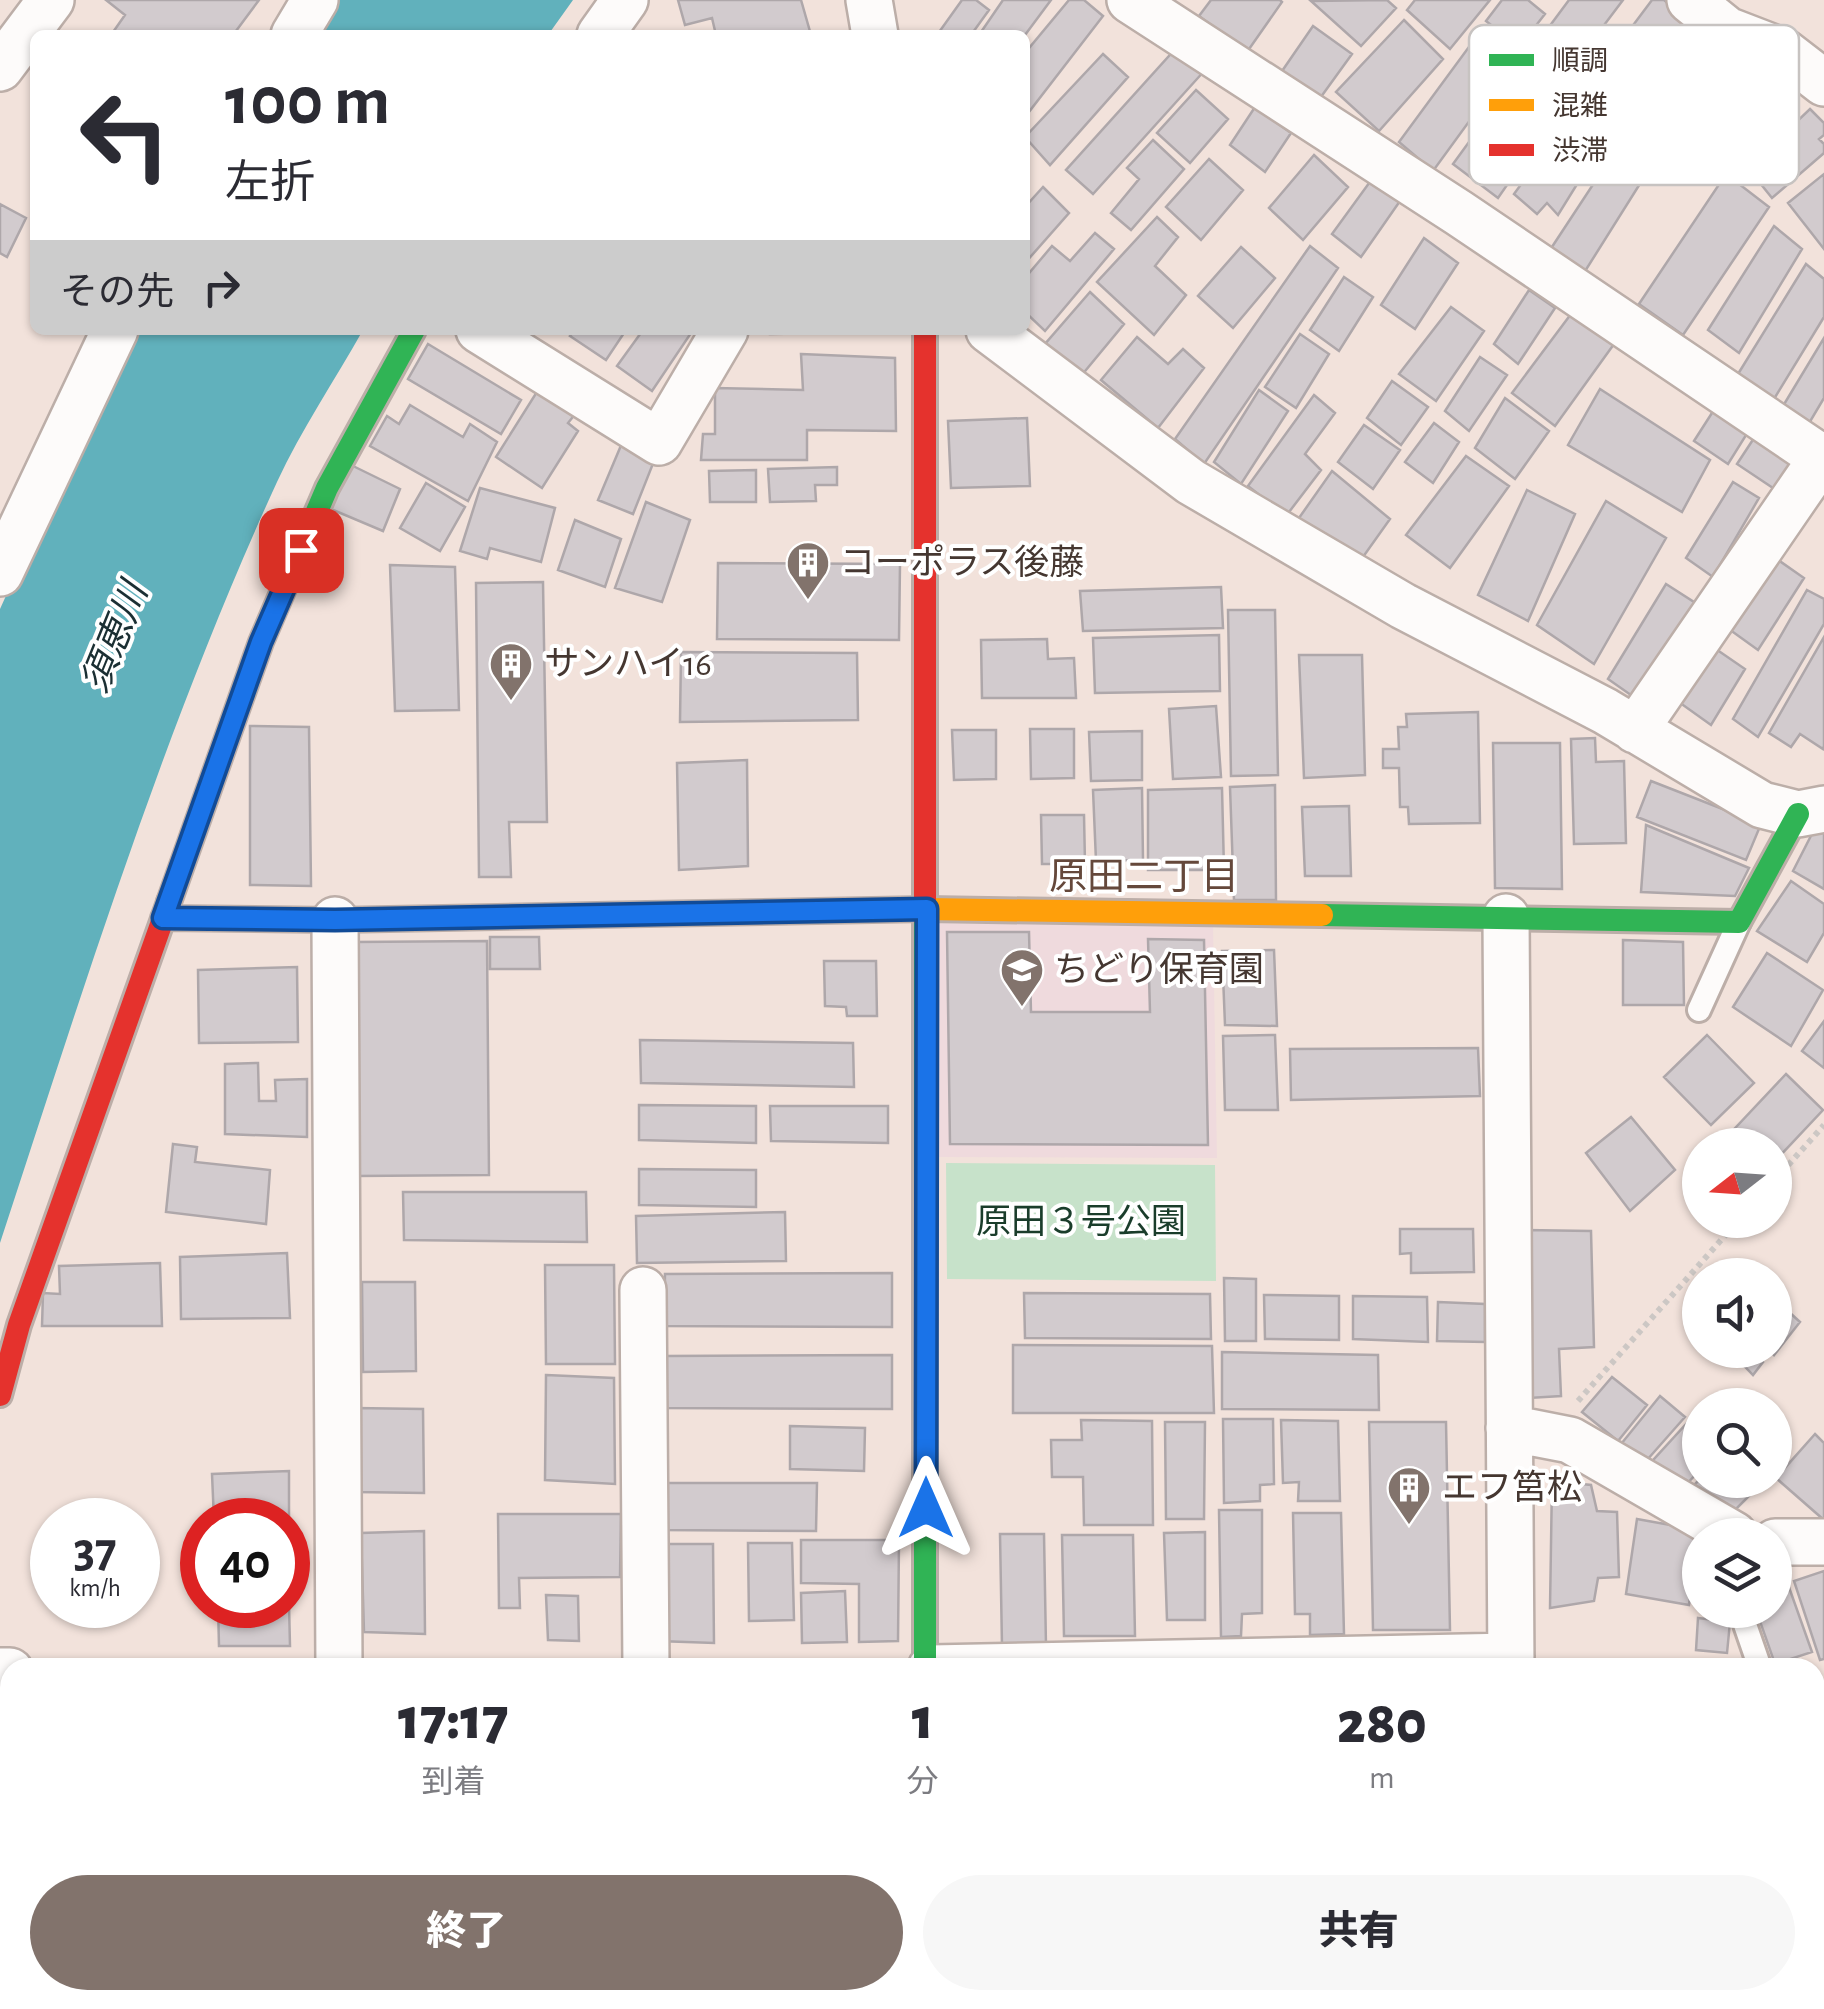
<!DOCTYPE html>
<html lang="ja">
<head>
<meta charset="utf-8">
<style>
	:root { --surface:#fff; --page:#f7f7f7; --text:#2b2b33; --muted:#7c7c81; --accent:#82736c }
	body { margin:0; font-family:"Alegreya Sans","Noto Sans JP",sans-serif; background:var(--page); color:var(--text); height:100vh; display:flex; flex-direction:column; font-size:38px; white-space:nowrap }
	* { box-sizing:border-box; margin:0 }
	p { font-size:32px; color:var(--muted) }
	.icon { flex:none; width:55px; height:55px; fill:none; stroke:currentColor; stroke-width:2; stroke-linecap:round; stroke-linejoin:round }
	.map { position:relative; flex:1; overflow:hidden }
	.sheet { position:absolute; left:0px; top:1658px; width:1825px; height:352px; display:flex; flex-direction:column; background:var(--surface); border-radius:30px 30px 0 0; box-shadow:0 2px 8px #0004 }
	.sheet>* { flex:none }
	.hud { position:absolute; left:30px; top:30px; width:1000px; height:305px; border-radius:15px; box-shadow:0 2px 8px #0004; background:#fff; color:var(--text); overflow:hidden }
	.needle { width:65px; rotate:253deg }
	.controls { position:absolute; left:1682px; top:1128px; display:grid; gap:20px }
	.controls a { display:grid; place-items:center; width:110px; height:110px; border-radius:50%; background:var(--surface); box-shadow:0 2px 8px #0004; font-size:50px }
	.speed { position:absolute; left:30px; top:1498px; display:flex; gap:20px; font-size:50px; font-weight:700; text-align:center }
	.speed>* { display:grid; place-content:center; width:130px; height:130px; border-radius:50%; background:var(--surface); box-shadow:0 2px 8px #0004; line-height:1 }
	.speed small { font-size:25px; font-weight:400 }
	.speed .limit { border:15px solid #d22; background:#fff; color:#111 }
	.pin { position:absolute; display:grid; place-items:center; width:85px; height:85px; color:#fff; margin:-42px; border-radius:20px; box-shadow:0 5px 15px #0006 }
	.me { position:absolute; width:110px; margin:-55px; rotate:0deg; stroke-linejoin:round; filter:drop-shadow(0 0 8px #0008) }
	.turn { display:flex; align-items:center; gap:35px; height:210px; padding:0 30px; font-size:45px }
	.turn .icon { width:130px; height:130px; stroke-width:2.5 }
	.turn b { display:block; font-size:70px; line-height:85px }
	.then { display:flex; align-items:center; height:95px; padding:0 30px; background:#0003; gap:20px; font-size:38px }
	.eta { display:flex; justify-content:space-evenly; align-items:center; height:170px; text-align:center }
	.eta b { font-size:60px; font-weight:800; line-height:70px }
	.cta { display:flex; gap:20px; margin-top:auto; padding:20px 30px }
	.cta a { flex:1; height:115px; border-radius:60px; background:var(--accent); color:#fff; font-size:40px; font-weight:800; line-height:115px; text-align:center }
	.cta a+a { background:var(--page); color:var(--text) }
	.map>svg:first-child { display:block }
	.education { fill:#efdadd }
	.green { fill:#c7e2ca }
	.water { fill:#61b1bc }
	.building { fill:#d2cbce; stroke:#aea7aa; stroke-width:2.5 }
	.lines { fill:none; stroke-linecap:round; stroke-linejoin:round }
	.lane-casing { stroke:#bcaea8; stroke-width:28 }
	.street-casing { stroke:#bcaea8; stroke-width:50 }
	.fast-casing { stroke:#bcaea8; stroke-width:28 }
	.slow-casing { stroke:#bcaea8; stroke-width:28 }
	.jam-casing { stroke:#bcaea8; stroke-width:28 }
	.path { stroke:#ccc7c4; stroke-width:6; stroke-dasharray:5 5; stroke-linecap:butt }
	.lane { stroke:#fdfbfa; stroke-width:22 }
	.street { stroke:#fdfbfa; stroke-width:45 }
	.fast { stroke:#30b455; stroke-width:22 }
	.slow { stroke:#ff9f0a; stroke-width:22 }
	.jam { stroke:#e5322d; stroke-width:22 }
	.route-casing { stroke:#114b97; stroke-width:25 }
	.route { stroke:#1a73e8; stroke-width:18 }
	.labels { text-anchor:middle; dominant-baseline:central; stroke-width:8; stroke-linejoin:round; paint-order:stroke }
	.poi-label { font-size:35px; fill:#453731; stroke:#fff; text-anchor:start }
	.park-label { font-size:35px; fill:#1a3d2b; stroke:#fff }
	.water-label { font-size:38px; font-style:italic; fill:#1b2f33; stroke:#fff }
	.neighbourhood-label { font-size:38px; fill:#65483b; stroke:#fff }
	.key { fill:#fff; stroke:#c7c3c1; stroke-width:2.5 }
	.key-label { font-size:28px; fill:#453731 }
</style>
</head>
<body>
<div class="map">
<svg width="1824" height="2009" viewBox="0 0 1824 2009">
	<rect width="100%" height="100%" fill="#f2e2db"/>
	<!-- education -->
	<path class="education" d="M937 923 1213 926 1217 1158 939 1157Z"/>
	<!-- green -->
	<path class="green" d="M946 1163 1215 1165 1216 1281 947 1279Z
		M376 2000H590L591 2009H377Z"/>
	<!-- water -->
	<path class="water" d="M335 0H573L548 35H312Z
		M134 330H363C335 380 301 430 277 482 164 728 84 987 0 1243V609L84 423Z
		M1824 1939V2009H1587L1618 2000H1815V1942Z"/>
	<!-- building -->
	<path class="building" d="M106 0H259L233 35H111L125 15Z
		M678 0H801L811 35H716L712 18 685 25Z
		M962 0H976L989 10 971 35H937Z
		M1003 0H1051L1025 35H979Z
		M1069 0H1084L1103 16 1025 117V53Z
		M1211 0H1280L1282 2 1247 52 1199 16Z
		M1387 0 1396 8 1361 46 1311 1Z
		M1415 0H1490L1450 49 1407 10Z
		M1502 0H1528L1545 14 1519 47 1486 21Z
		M1569 0H1623L1577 61 1543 35Z
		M1652 0H1664L1686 18 1650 71 1619 44Z
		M1404 20 1443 59 1379 131 1336 92Z
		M1313 26 1352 54 1318 101 1280 74Z
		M1477 36 1511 64 1433 171 1399 142Z
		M1178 46 1206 69 1093 194 1066 170Z
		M1103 54 1128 77 1050 165 1025 137Z
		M1525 65 1566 100 1498 198 1453 164Z
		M1196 90 1228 119 1190 163 1157 133Z
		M1255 107 1291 133 1265 172 1230 145Z
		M1810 109 1824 123V135L1819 139 1824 144V153L1772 198 1748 168Z
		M1153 140 1184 169 1131 230 1111 213 1139 179 1127 168Z
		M1550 145 1584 173 1558 215 1547 203 1537 214 1514 194Z
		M1617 148 1648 171 1582 276 1548 253Z
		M1314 155 1348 187 1303 240 1269 208Z
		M1209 159 1243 190 1201 240 1166 207Z
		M1726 174 1769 207 1683 335 1639 304Z
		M1824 174V249L1788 203Z
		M1372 179 1400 201 1361 257 1332 234Z
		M1043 187 1069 213 1025 263V207Z
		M0 204 26 218 7 257 0 253Z
		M1157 217 1178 237 1155 266 1186 295 1154 335 1097 282Z
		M1774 226 1802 249 1739 353 1708 330Z
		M1095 233 1114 249 1045 331 1025 312V278L1052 246 1070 261Z
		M1424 238 1458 263 1415 329 1381 305Z
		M1310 246 1338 268 1204 464 1175 439Z
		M1241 247 1275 278 1233 328 1198 296Z
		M1806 264 1824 279V317L1774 399 1738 374Z
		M1344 277 1373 297 1339 351 1310 330Z
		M1529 290 1555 308 1518 364 1494 344Z
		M1090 292 1124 324 1081 376 1045 344Z
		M1451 307 1484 331 1436 401 1399 374Z
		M1571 314 1614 344 1555 426 1512 393Z
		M575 330H626L606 360 570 336Z
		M643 330H693L652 391 617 366Z
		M770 330H897V332L770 334Z
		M1300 334 1329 354 1296 408 1265 387Z
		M1137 337 1168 364 1183 349 1204 368 1158 428 1101 380Z
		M1824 338V398L1808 425 1783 406Z
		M428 344 521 400 501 434 408 379Z
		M801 354 895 358 896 431 807 430V460H701L703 434H715V388L803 390Z
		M1480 357 1507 375 1469 431 1445 411Z
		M1392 381 1428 407 1401 445 1367 418Z
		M540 387 576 413 568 423 578 431 542 488 496 457Z
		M1600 389 1710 460 1682 512 1568 445Z
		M1259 390 1288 411 1241 484 1214 462Z
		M1314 395 1335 413 1305 454 1321 470 1286 516 1248 486Z
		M1505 398 1549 431 1515 479 1475 448Z
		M1719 402 1753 424 1728 464 1694 441Z
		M410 405 463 437 470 424 497 442 468 501 370 446 387 416 399 424Z
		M1027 418 1030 486 951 488 948 421Z
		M1434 423 1459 442 1433 483 1405 462Z
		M1364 425 1400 450 1373 489 1338 462Z
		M1760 429 1795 461 1776 490 1737 464Z
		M625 436 658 451 633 514 598 500Z
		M1466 456 1509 486 1450 568 1406 535Z
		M351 465 400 489 383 531 331 509Z
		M837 467V485H815L816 501 770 502 768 469Z
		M756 470V502H710L709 471Z
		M1332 471 1390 519 1358 564 1299 518Z
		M1733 482 1759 498 1713 577 1686 558Z
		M426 483 465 507 440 551 400 528Z
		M480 488 555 508 541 562 490 548 487 559 460 551Z
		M1527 490 1575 514 1528 621 1478 595Z
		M1606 501 1666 538 1594 664 1537 625Z
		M646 502 690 520 662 602 615 588Z
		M575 520 621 539 605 587 558 570Z
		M1771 555 1804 578 1758 650 1726 627Z
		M718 563 900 564 899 640 717 639Z
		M390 565 455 567 459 710 395 711Z
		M543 582 547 822H509L511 877H479L476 583Z
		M1666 584 1697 604 1638 700 1608 679Z
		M1221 587 1223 628 1083 631 1080 591Z
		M1807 590 1824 599V624L1758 737 1733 719Z
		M1228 610H1275L1278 775 1231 776Z
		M1219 635 1220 691 1095 693 1093 638Z
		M1824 637V746L1823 749 1800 734 1791 747 1769 733Z
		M1047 639 1048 659 1074 658 1076 698H982L981 640Z
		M1710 645 1745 669 1711 725 1676 700Z
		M681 652 857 653 858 720 680 722Z
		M1299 655H1362L1365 775 1304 778Z
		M1216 706 1221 777 1173 779 1169 709Z
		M1478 712 1480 823 1409 824 1408 807H1400L1399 768H1383V749H1399L1398 727H1407L1406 714Z
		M250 726 309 727 311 886 250 885Z
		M1030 729H1074V778L1031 779Z
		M952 730H996V779L954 780Z
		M1142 731V780L1091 781 1089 732Z
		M1595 738 1596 762 1624 761 1626 843 1574 844 1571 739Z
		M1493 743H1560L1562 889 1495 888Z
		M747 760 748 866 679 870 677 763Z
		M1651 781 1761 824 1746 860 1637 817Z
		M1275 785 1276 900H1234L1230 787Z
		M1142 788 1143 860 1096 861 1093 790Z
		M1222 788 1224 870H1148V790Z
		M1349 806 1351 876H1305L1302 807Z
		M1041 815H1084L1085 864H1042Z
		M1646 825 1749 868 1735 896 1641 892Z
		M1816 826 1824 831V889L1793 871Z
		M1791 881 1824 904V933L1807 962 1757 931Z
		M947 932H1029L1031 1012H1150L1148 939 1204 940 1208 1145 950 1144Z
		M490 937H539L540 969H490Z
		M1623 940 1683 942 1684 1005H1623Z
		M487 941 489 1175 356 1176 354 942Z
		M1274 950 1277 1026 1225 1025 1222 951Z
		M1767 953 1823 990 1791 1046 1733 1007Z
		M824 961H876L877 1016H847L846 1007 825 1006Z
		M297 967 298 1042 199 1043 198 970Z
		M1824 1021V1068L1802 1051Z
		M1275 1035 1278 1110H1225L1223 1036Z
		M1707 1035 1754 1083 1711 1125 1664 1077Z
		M640 1040 853 1043 854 1087 641 1083Z
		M1478 1048 1480 1096 1291 1100 1290 1049Z
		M258 1063 259 1101H276L275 1080 307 1079V1137L225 1134V1064Z
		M1786 1074 1823 1110 1775 1161V1145H1726L1722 1142Z
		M639 1105 756 1106V1143L639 1140Z
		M770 1106H888V1143L771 1141Z
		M1631 1117 1675 1170 1630 1211 1586 1153Z
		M173 1144 197 1147 195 1162 270 1170 266 1224 166 1212Z
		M639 1169 756 1170V1207L639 1205Z
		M403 1192H586L587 1242 404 1240Z
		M785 1212 786 1261 637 1263 636 1216Z
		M1400 1229H1473L1474 1272 1411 1273V1253L1400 1254Z
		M1524 1230 1591 1231 1594 1347 1559 1349 1561 1396 1529 1398Z
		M287 1253 290 1318 181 1319 180 1257Z
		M160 1263 162 1326H42L43 1293 60 1294 59 1266Z
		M545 1265H614L615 1364H546Z
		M892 1273V1327L664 1326 665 1274Z
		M1224 1278 1256 1279V1341H1225Z
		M362 1282H415L416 1371 363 1372Z
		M1024 1293 1210 1294 1211 1339 1025 1338Z
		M1264 1295 1339 1296V1340L1265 1339Z
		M1353 1296 1427 1297 1428 1342 1353 1339Z
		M1438 1302 1485 1304V1342L1437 1341Z
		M1778 1302 1800 1322 1774 1355 1769 1350H1775V1306Z
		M1013 1345 1212 1346 1214 1413H1013Z
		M1729 1350H1751L1763 1362 1753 1375Z
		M1222 1352 1378 1355 1379 1410 1222 1409Z
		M892 1355V1409L664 1408 665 1356Z
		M546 1375 614 1378 615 1484 545 1480Z
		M1612 1377 1647 1405 1618 1441 1582 1412Z
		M1660 1396 1685 1417 1639 1469 1617 1449Z
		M354 1408 423 1409 424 1493 356 1492Z
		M1223 1419H1273L1274 1484 1260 1485V1501L1224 1503Z
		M1081 1420 1152 1421 1153 1525H1084L1083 1477H1052L1051 1440H1082Z
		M1281 1420 1338 1421 1340 1501H1298L1299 1482 1283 1483Z
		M1165 1422H1205L1204 1519H1166Z
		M1369 1422H1446L1450 1630H1373Z
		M1687 1423 1700 1434V1470L1676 1495 1645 1469Z
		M790 1426 865 1428 864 1471 790 1469Z
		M1815 1434 1824 1443V1520L1776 1478Z
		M289 1471V1545L288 1520H214L212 1474Z
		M1700 1479V1480H1765L1728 1517 1694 1485Z
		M1552 1481 1591 1485 1597 1511 1617 1512 1619 1577 1598 1578 1594 1601 1550 1608Z
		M660 1483H817L816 1531 660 1530Z
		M1219 1510H1262V1613L1242 1614 1241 1636 1221 1637Z
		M1293 1513H1341L1344 1634 1310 1635V1614H1295Z
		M498 1514H621L620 1577 519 1578 520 1608H499Z
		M1637 1519 1698 1530 1689 1605 1626 1594Z
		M424 1531 425 1634 364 1632 361 1533Z
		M1205 1532V1620H1167L1164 1533Z
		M1000 1534H1044L1046 1646H1002Z
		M1062 1535H1133L1135 1636H1064Z
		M801 1540H899L898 1641 859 1642V1584L801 1583Z
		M748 1543H792L794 1620 749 1621Z
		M656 1544H713L714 1643 658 1641Z
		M288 1562 290 1646H219L218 1605H288Z
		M1824 1571V1659L1820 1660 1794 1581Z
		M1785 1576 1812 1652 1775 1664 1756 1610H1775V1579Z
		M845 1591 847 1642 802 1643 801 1593Z
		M546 1595 578 1596 579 1641 548 1640Z
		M1698 1618 1730 1622 1727 1653 1696 1650Z
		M1815 1669 1824 1696V1746L1815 1749Z
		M0 1699H10V1739H6L9 1783H0Z
		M1824 1761V1817L1815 1791V1764Z
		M0 1792H10V1834H0Z
		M0 1841H10V1961H0Z
		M0 1981H10V2000H24V2009H0Z
		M278 2000H350L351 2009H195Z
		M695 2000H839V2009H695Z
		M964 2000H1109V2009H964Z
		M1123 2000H1198V2009H1123Z"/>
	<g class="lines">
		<!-- lane casing -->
		<g class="lane-casing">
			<path id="lane" d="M1699 1010 1739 922
				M1740 1610 1760 1668
				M1815 1823 1824 1848"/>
		</g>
		<!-- street casing -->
		<g class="street-casing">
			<path id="street" d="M869 0 875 35
				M1130 0 1459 213 1822 458
				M1690 0 1727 30 1784 52 1824 83
				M294 35 315 0
				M600 35 625 0
				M0 68 51 0
				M479 330 659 442 725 330
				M989 330 1191 482 1403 606 1605 711 1762 805 1798 814 1824 809
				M0 573 115 330
				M1635 730 1824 455
				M1506 917 1511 1668
				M335 920 339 1668
				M643 1290 646 1668
				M1509 1428 1570 1440 1734 1535
				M1775 1542H1824
				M931 1668 1511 1656
				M0 1671H10
				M1815 1909 1824 1906
				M928 2000V2009
				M1477 2009 1507 2000"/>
		</g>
		<!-- fast casing -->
		<g class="fast-casing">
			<path id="fast" d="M169 902 261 642 327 488 414 330
				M1322 915 1739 922 1798 814
				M925 919V1668"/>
		</g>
		<!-- slow casing -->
		<g class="slow-casing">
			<path id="slow" d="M648 914 927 909 1322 915"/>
		</g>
		<!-- jam casing -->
		<g class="jam-casing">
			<path id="jam" d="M925 330V919
				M163 918 335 920 648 914
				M0 1395 19 1325 169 902"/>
		</g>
		<!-- path -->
		<path class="path" d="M1775 1180 1824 1125
			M1578 1401 1739 1220
			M1237 2009 1279 2000"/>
		<!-- lane -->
		<use href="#lane" class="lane"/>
		<!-- street -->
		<use href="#street" class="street"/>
		<!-- fast -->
		<use href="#fast" class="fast"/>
		<!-- slow -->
		<use href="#slow" class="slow"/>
		<!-- jam -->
		<use href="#jam" class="jam"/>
	</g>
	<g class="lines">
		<!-- route casing -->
		<g class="route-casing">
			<path id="route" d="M301 550 261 642 163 918 335 920 927 909 926 1508"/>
		</g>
		<!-- route -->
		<use href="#route" class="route"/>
	</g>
	<!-- icons -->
	<defs>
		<g id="building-pin" transform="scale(2.25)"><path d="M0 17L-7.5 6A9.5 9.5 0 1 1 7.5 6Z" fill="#82736c" stroke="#fff"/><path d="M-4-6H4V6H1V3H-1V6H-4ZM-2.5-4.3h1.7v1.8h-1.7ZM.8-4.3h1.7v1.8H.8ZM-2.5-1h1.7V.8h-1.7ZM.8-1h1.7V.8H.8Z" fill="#fff"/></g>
		<g id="school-pin" transform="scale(2.25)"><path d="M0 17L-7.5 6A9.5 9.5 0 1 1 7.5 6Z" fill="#82736c" stroke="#fff"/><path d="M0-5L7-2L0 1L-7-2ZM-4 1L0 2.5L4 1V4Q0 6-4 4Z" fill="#fff"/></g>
	</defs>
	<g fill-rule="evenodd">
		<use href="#building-pin" x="808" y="563"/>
		<use href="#building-pin" x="511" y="664"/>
		<use href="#school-pin" x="1022" y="970"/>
		<use href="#building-pin" x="1409" y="1488"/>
	</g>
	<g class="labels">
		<!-- poi labels -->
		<g class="poi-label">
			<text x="840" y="563">コーポラス後藤</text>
			<text x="544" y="664">サンハイ16</text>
			<text x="1054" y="970">ちどり保育園</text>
			<text x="1442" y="1488">エフ筥松</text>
		</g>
		<!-- park labels -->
		<g class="park-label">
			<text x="1081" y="1222">原田３号公園</text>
		</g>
		<!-- water labels -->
		<g class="water-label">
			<text transform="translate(116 638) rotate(-68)">須恵川</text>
		</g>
		<!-- neighbourhood labels -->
		<g class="neighbourhood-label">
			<text x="1144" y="878">原田二丁目</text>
		</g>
	</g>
	<!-- legend -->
	<rect x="1469" y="25" width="330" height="160" rx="15" class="key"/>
	<rect x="1489" y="54" width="45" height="12" fill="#30b455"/>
	<rect x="1489" y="99" width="45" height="12" fill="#ff9f0a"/>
	<rect x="1489" y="144" width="45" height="12" fill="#e5322d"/>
	<g class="key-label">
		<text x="1552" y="70">順調</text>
		<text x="1552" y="115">混雑</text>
		<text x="1552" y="160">渋滞</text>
	</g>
</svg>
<div class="controls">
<a><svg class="needle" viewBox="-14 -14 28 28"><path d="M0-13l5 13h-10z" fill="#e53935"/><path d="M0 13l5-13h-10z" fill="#7c7c81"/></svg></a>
<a><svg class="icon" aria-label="sound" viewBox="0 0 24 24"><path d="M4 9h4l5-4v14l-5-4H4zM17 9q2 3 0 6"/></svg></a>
<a><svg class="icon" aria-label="search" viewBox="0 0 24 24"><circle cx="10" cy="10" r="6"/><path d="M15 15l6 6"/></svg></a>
<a><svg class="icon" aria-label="layers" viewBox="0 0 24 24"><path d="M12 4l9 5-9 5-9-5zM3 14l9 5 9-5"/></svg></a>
</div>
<div class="speed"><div>37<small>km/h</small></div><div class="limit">40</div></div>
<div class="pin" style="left:301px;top:550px;background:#d93025"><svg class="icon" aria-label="arrive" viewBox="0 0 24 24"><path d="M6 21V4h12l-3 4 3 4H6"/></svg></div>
<svg class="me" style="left:926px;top:1508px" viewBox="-20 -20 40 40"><path d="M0-17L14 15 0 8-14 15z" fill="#1a73e8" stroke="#fff" stroke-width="4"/></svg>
<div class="hud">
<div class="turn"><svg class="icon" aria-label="left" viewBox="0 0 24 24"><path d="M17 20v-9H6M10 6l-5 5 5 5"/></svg><div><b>100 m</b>左折</div></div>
<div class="then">その先<svg class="icon" aria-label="right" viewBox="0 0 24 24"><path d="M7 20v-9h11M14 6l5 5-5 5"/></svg></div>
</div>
<section class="sheet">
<div class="eta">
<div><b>17:17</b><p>到着</p></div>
<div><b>1</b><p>分</p></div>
<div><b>280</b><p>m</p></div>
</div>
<div class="cta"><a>終了</a><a>共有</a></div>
</section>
</div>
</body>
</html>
